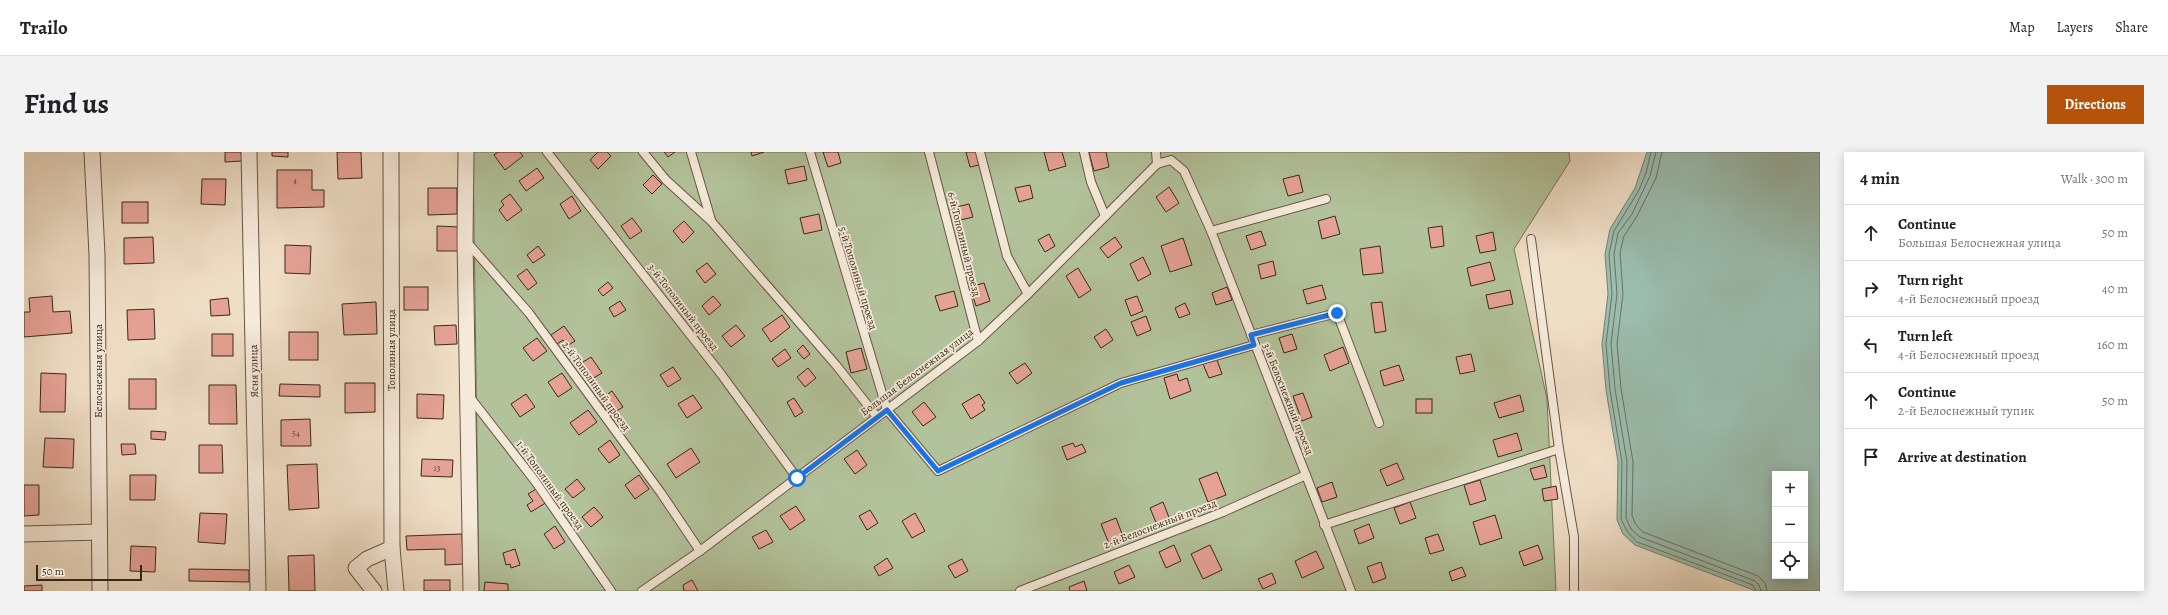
<!DOCTYPE html>
<html lang="en">
<head>
<meta charset="utf-8">
<style>
	:root { --surface:#fff; --page:#f2f2f2; --text:#202124; --muted:#757577; --line:#e0e0e0; --accent:#b45309 }
	body { margin:0; font-family:Alegreya,serif; background:var(--page); color:var(--text) }
	.controls { position:absolute; right:12px; bottom:12px; display:grid; overflow:hidden; border-radius:0px; box-shadow:0 2px 10px #0003 }
	.controls button { width:36px; height:36px; display:grid; place-items:center; padding:0; border:0; border-bottom:1px solid var(--line); background:var(--surface); color:var(--text); font:20px sans-serif }
	.scale { position:absolute; left:12px; bottom:10px; width:106px; box-sizing:border-box; padding-left:4px; border:2px solid #3b2819; border-top:0; font-size:11px; line-height:14px; white-space:nowrap; color:#3b2819; -webkit-text-stroke:3px #f5eada; paint-order:stroke }
	.stop { position:absolute; width:12px; height:12px; margin:-9px; border:3px solid #1a73e8; border-radius:50%; background:#fff }
	.stop.end { background:#1a73e8; border-color:#fff; box-shadow:0 1px 4px #0008 }
	.list { margin:0; padding:0; list-style:none }
	h2 { display:flex; justify-content:space-between; align-items:center; height:52px; margin:0; padding:0 16px; font-size:17px }
	h2 small { font-size:13px; font-weight:400; color:var(--muted) }
	.list li { display:grid; grid-template-columns:26px 1fr auto; gap:12px; align-items:center; box-sizing:border-box; height:56px; padding:0 16px; border-top:1px solid var(--line) }
	.list b { display:block; font-size:15px; white-space:nowrap }
	.list p { margin:0; font-size:13px; white-space:nowrap; color:var(--muted) }
	.list em { font-size:13px; font-style:normal; color:var(--muted) }
	.icon { flex:none; width:22px; height:22px; fill:none; stroke:currentColor; stroke-width:2; stroke-linecap:round; stroke-linejoin:round }
	.map { position:relative; flex:none; width:1796px; height:439px; overflow:hidden; border-radius:0px }
	header { display:flex; align-items:center; gap:24px; box-sizing:border-box; height:56px; padding:0 20px; background:var(--surface); border-bottom:1px solid var(--line) }
	header strong { font-size:19px }
	nav { display:flex; gap:22px; margin-inline-start:auto; font-size:14px }
	.intro { display:flex; align-items:center; justify-content:space-between; box-sizing:border-box; height:96px; padding:0 24px }
	h1 { margin:0; font-size:28px }
	.button { padding:10px 18px; border-radius:0px; background:var(--accent); color:#fff; font-size:14px; font-weight:700 }
	main { display:flex; gap:24px; padding:0 24px }
	aside { flex:1; background:var(--surface); border-radius:0px; box-shadow:0 2px 10px #0003 }
	.map>svg:first-child { display:block }
	.green { fill:#b2c29a; stroke:#76755a }
	.water { fill:#9bbdaf; stroke:#758173; fill-rule:evenodd }
	.lines { fill:none; stroke-linecap:round; stroke-linejoin:round }
	.shore { stroke:#6b7264; stroke-width:1 }
	.building { fill:#e6a295; stroke:#3b2819 }
	.lane-casing { stroke:#685644; stroke-width:10 }
	.street-casing { stroke:#685644; stroke-width:17 }
	.lane { stroke:#f5eada; stroke-width:8 }
	.street { stroke:#f5eada; stroke-width:15 }
	.route { stroke:#1a73e8; stroke-width:5 }
	.labels { text-anchor:middle; dominant-baseline:central; stroke-width:3.5; stroke-linejoin:round; paint-order:stroke }
	.number-label { font-size:9px; fill:#664638 }
	.street-label { font-size:11px; fill:#3b2819; stroke:#f5eada }
</style>
</head>
<body>
<header>
<strong>Trailo</strong>
<nav><a>Map</a><a>Layers</a><a>Share</a></nav>
</header>
<div class="intro"><h1>Find us</h1><a class="button">Directions</a></div>
<main>
<div class="map">
<svg width="1796" height="439" viewBox="0 0 1796 439">
	<rect width="100%" height="100%" fill="#efdec6"/>
	<filter id="stains"><feTurbulence type="fractalNoise" baseFrequency=".005" numOctaves="4"/><feColorMatrix values="0 0 0 0 .2 0 0 0 0 .09 0 0 0 0 .02 0 0 0 .5 -.17"/></filter>
	<radialGradient id="worn" r=".72"><stop offset=".6" stop-color="#630" stop-opacity="0"/><stop offset="1" stop-color="#630" stop-opacity=".3"/></radialGradient>
	<path class="green" d="M449 0H1545L1546 9 1490 97 1523 247 1532 439H455Z"/>
	<path class="water" d="M1623 0H1796V439H1732L1611 393 1599 382 1593 368 1594 310 1582 238 1578 192 1584 142 1581 102 1586 77 1611 36ZM1751 322H1781V424H1751Z"/>
	<g class="lines">
		<g class="shore">
			<path d="M1627 0 1622 21 1615 38 1590 79 1585 102 1588 142 1582 192 1586 238 1598 310 1597 367 1603 379 1613 390 1729 433 1732 439"/>
			<path d="M1632 0 1626 24 1608 62 1594 81 1590 102 1593 142 1587 192 1591 237 1603 310 1602 366 1607 377 1616 385 1731 429 1735 433 1737 439"/>
			<path d="M1638 0 1632 26 1613 64 1600 84 1596 101 1599 142 1593 192 1597 236 1609 310 1608 364 1612 373 1619 380 1734 424 1741 431 1743 439"/>
		</g>
	</g>
	<g class="building">
		<path d="M201 0H217L218 9 201 10Z"/>
		<path d="M248 0H264V5L248 4Z"/>
		<path d="M313 0H337L338 26 314 27Z"/>
		<path d="M474 0H496L499 4 481 18 470 3Z"/>
		<path d="M574 0H583L587 4 574 17 566 8Z"/>
		<path d="M640 0H651L644 5Z"/>
		<path d="M727 0H740L728 4Z"/>
		<path d="M799 0H814L817 11 804 15Z"/>
		<path d="M942 0H952L955 13 946 15Z"/>
		<path d="M1020 0H1038L1042 14 1025 19Z"/>
		<path d="M1065 0H1082L1085 15 1070 19Z"/>
		<path d="M780 14 783 28 764 32 761 18Z"/>
		<path d="M513 16 520 26 502 39 495 29Z"/>
		<path d="M253 18H288V38H300V55L253 56Z"/>
		<path d="M629 23 638 32 628 42 619 33Z"/>
		<path d="M1275 23 1279 40 1264 44 1259 27Z"/>
		<path d="M178 27H202L201 53 177 52Z"/>
		<path d="M1006 33 1009 46 995 50 991 36Z"/>
		<path d="M1145 35 1155 51 1142 60 1132 45Z"/>
		<path d="M404 36H433V62L404 63Z"/>
		<path d="M486 42 498 58 483 69 475 58 480 53 477 49Z"/>
		<path d="M548 44 557 59 545 67 536 52Z"/>
		<rect x="98" y="50" width="26" height="21"/>
		<path d="M945 52 949 65 932 69 928 56Z"/>
		<path d="M795 62 798 78 780 82 776 66Z"/>
		<path d="M1311 64 1316 82 1298 87 1294 69Z"/>
		<path d="M608 66 618 79 606 87 597 74Z"/>
		<path d="M660 69 670 80 659 91 649 79Z"/>
		<path d="M413 74 436 75 435 99H413Z"/>
		<path d="M1418 74 1420 94 1407 96 1404 76Z"/>
		<path d="M1237 79 1242 93 1227 98 1222 84Z"/>
		<path d="M1469 80 1472 98 1456 101 1452 84Z"/>
		<path d="M1025 82 1031 94 1021 100 1014 88Z"/>
		<path d="M129 85 130 111 100 112V86Z"/>
		<path d="M1091 85 1098 95 1084 106 1076 96Z"/>
		<path d="M1159 86 1168 113 1146 120 1137 94Z"/>
		<path d="M261 93 287 94 286 122 261 121Z"/>
		<path d="M514 94 521 103 509 111 503 103Z"/>
		<path d="M1356 94 1359 121 1339 123 1336 97Z"/>
		<path d="M1119 105 1127 122 1114 129 1106 112Z"/>
		<path d="M1249 109 1252 123 1237 127 1234 113Z"/>
		<path d="M1466 110 1471 128 1447 134 1443 116Z"/>
		<path d="M683 111 692 122 681 131 672 119Z"/>
		<path d="M1054 116 1067 138 1055 146 1042 124Z"/>
		<path d="M503 117 513 131 504 138 493 124Z"/>
		<path d="M584 130 589 136 579 144 574 138Z"/>
		<path d="M960 131 966 149 952 154 946 135Z"/>
		<path d="M1298 133 1302 147 1283 152 1279 138Z"/>
		<rect x="380" y="135" width="24" height="23"/>
		<path d="M1203 135 1208 148 1192 153 1188 141Z"/>
		<path d="M1486 138 1489 152 1465 157 1462 143Z"/>
		<path d="M930 139 934 154 916 159 911 144Z"/>
		<path d="M28 144 29 160 46 159 48 181 0 185V160H6L5 146Z"/>
		<path d="M689 144 697 153 685 163 678 154Z"/>
		<path d="M1113 144 1119 159 1107 164 1101 148Z"/>
		<path d="M204 146 206 163 187 164 186 148Z"/>
		<path d="M596 149 602 158 590 165 585 156Z"/>
		<path d="M352 150 353 182 320 183 318 152Z"/>
		<path d="M1358 150 1362 179 1351 181 1347 151Z"/>
		<path d="M1161 151 1166 162 1155 166 1151 156Z"/>
		<path d="M130 157 131 187 104 188 103 158Z"/>
		<path d="M758 163 766 175 747 190 738 177Z"/>
		<path d="M1122 164 1127 178 1113 184 1107 170Z"/>
		<path d="M432 173 433 192 411 193 410 174Z"/>
		<path d="M712 173 721 184 707 195 698 184Z"/>
		<path d="M540 174 551 189 543 194 539 188 533 192 527 183Z"/>
		<path d="M1082 177 1089 188 1077 196 1070 185Z"/>
		<rect x="265" y="180" width="29" height="28"/>
		<rect x="188" y="182" width="21" height="22"/>
		<path d="M1268 182 1273 197 1260 201 1255 186Z"/>
		<path d="M513 186 523 199 509 209 499 196Z"/>
		<path d="M779 193 786 202 780 207 773 199Z"/>
		<path d="M1319 195 1325 211 1306 219 1300 203Z"/>
		<path d="M837 196 843 217 827 221 822 200Z"/>
		<path d="M761 197 767 206 754 215 748 207Z"/>
		<path d="M1447 202 1451 219 1436 222 1432 205Z"/>
		<path d="M567 205 578 221 566 228 556 212Z"/>
		<path d="M1193 208 1198 222 1185 226 1179 212Z"/>
		<path d="M1001 211 1008 221 993 232 985 221Z"/>
		<path d="M1375 213 1380 228 1360 234 1356 219Z"/>
		<path d="M649 215 657 227 644 235 636 223Z"/>
		<path d="M784 216 792 226 781 235 773 225Z"/>
		<path d="M17 221 42 222 41 260H16Z"/>
		<path d="M538 221 548 236 534 245 524 230Z"/>
		<path d="M1153 222 1155 229 1163 226 1167 239 1146 247 1140 226Z"/>
		<rect x="105" y="227" width="27" height="30"/>
		<path d="M321 231H351V260L321 261Z"/>
		<path d="M256 232 296 233V245L255 244Z"/>
		<path d="M185 233H212L213 272H185Z"/>
		<path d="M588 239 599 255 586 263 576 248Z"/>
		<path d="M1279 241 1288 265 1278 269 1269 244Z"/>
		<path d="M393 242 420 243 419 267 393 266Z"/>
		<path d="M502 242 511 255 496 265 487 252Z"/>
		<path d="M955 242 961 251 958 253 961 258 947 267 938 252Z"/>
		<path d="M669 243 678 256 663 266 654 252Z"/>
		<path d="M1496 243 1500 259 1475 266 1470 251Z"/>
		<path d="M770 246 779 260 771 265 763 250Z"/>
		<rect x="1392" y="247" width="16" height="14"/>
		<path d="M900 250 912 265 899 274 888 260Z"/>
		<path d="M564 258 573 270 555 283 546 271Z"/>
		<path d="M286 267 287 294H257V268Z"/>
		<path d="M127 279 142 280 141 288 127 287Z"/>
		<path d="M1493 281 1498 298 1474 305 1469 288Z"/>
		<path d="M21 286 50 287 49 316 19 315Z"/>
		<path d="M586 288 596 303 585 311 574 297Z"/>
		<path d="M1049 291 1051 295 1058 292 1062 300 1043 308 1038 295Z"/>
		<path d="M97 292H111L112 302 98 303Z"/>
		<path d="M175 293H198L199 321H175Z"/>
		<path d="M667 296 676 310 652 326 643 312Z"/>
		<path d="M833 298 843 313 831 322 820 307Z"/>
		<path d="M398 307 429 308 428 325 397 324Z"/>
		<path d="M1373 311 1380 327 1363 334 1356 318Z"/>
		<path d="M293 312 295 356 265 358 263 313Z"/>
		<path d="M1520 313 1523 325 1510 328 1506 317Z"/>
		<path d="M1193 320 1202 343 1184 350 1175 327Z"/>
		<path d="M106 323H132L131 348H106Z"/>
		<path d="M615 323 625 337 611 347 601 333Z"/>
		<path d="M553 327 561 337 549 346 541 337Z"/>
		<path d="M1456 328 1462 348 1446 353 1440 333Z"/>
		<path d="M1308 330 1313 345 1298 350 1293 336Z"/>
		<path d="M0 333H15V363L0 364Z"/>
		<path d="M1532 334 1534 347 1520 349 1518 337Z"/>
		<path d="M514 336 523 350 507 360 503 353 509 349 504 342Z"/>
		<path d="M1139 350 1146 368 1133 373 1126 356Z"/>
		<path d="M1386 350 1392 366 1376 372 1370 356Z"/>
		<path d="M772 354 781 368 766 378 756 364Z"/>
		<path d="M570 355 579 365 567 375 558 365Z"/>
		<path d="M846 358 854 371 843 378 835 364Z"/>
		<path d="M176 361 203 362 201 392 174 390Z"/>
		<path d="M891 361 901 379 888 386 878 369Z"/>
		<path d="M1471 363 1478 386 1456 393 1449 370Z"/>
		<path d="M1092 366 1100 387 1086 394 1077 372Z"/>
		<path d="M1345 372 1350 386 1335 392 1330 378Z"/>
		<path d="M531 374 541 390 530 397 520 382Z"/>
		<path d="M742 378 749 390 735 397 728 385Z"/>
		<path d="M438 382 439 412 421 413V397L383 398 382 384Z"/>
		<path d="M1414 382 1420 398 1406 402 1401 386Z"/>
		<path d="M1150 393 1157 409 1142 416 1135 400Z"/>
		<path d="M1186 393 1198 418 1179 427 1167 402Z"/>
		<path d="M1514 393 1519 407 1500 414 1495 400Z"/>
		<path d="M107 394 132 395 131 420 106 419Z"/>
		<path d="M491 397 496 413 487 416 486 412 482 413 479 401Z"/>
		<path d="M1292 399 1300 416 1278 426 1271 409Z"/>
		<path d="M290 403 291 439H265L264 404Z"/>
		<path d="M863 406 869 416 855 424 850 415Z"/>
		<path d="M938 407 944 419 931 426 924 414Z"/>
		<path d="M1357 410 1362 426 1349 431 1343 415Z"/>
		<path d="M1105 413 1111 425 1095 432 1090 420Z"/>
		<path d="M1438 415 1442 424 1428 429 1425 420Z"/>
		<path d="M165 417 225 418V430L165 429Z"/>
		<path d="M1248 421 1252 431 1239 437 1234 427Z"/>
		<rect x="400" y="428" width="26" height="11"/>
		<path d="M668 428 674 439H660L659 433Z"/>
		<path d="M1060 429 1063 439H1046L1045 435Z"/>
		<path d="M461 430 484 432V439H460Z"/>
		<path d="M18 433V439H0V434Z"/>
	</g>
	<g class="lines">
		<g class="lane-casing">
			<g id="lane">
				<path d="M523 0 697 222 773 326"/>
				<path d="M619 0 642 28 687 69 812 213 853 265"/>
				<path d="M667 0 687 68"/>
				<path d="M786 0 863 258 914 319 1097 231 1230 193"/>
				<path d="M905 0 954 189"/>
				<path d="M956 0 983 104 1004 142"/>
				<path d="M1060 0 1067 30 1081 64"/>
				<path d="M1132 0 1133 12"/>
				<path d="M1187 79 1302 47"/>
				<path d="M1507 87 1535 297 1550 385V439"/>
				<path d="M442 89 505 161 637 341 676 399"/>
				<path d="M1227 183 1313 161 1355 271"/>
				<path d="M445 244 511 329 587 439"/>
				<path d="M1300 373 1535 297"/>
				<path d="M618 439 676 399 954 189 1004 142 1133 12 1147 8 1160 19 1187 79 1327 439"/>
				<path d="M996 439 1199 360 1282 323"/>
			</g>
		</g>
		<g class="street-casing">
			<g id="street">
				<path d="M68 0 73 103 76 439"/>
				<path d="M225 0 234 439"/>
				<path d="M367 0 368 396 372 439"/>
				<path d="M442 0 441 88 447 439"/>
				<path d="M0 382 75 380"/>
				<path d="M350 439 332 416 343 407 368 396"/>
			</g>
		</g>
		<use href="#lane" class="lane"/>
		<use href="#street" class="street"/>
	</g>
	<g class="lines">
		<path class="route" d="M773 326 863 258 914 319 1097 231 1230 193 1227 183 1313 161"/>
	</g>
	<g class="labels">
		<g class="number-label">
			<text x="271" y="28">4</text>
			<text x="272" y="281">54</text>
			<text x="413" y="316">13</text>
		</g>
		<g class="street-label">
			<text transform="translate(940 92) rotate(76)">6-й Тополиный проезд</text>
			<text transform="translate(834 126) rotate(73)">5-й Тополиный проезд</text>
			<text transform="translate(659 155) rotate(52)">3-й Тополиный проезд</text>
			<text transform="translate(367 198) rotate(-90)">Тополиная улица</text>
			<text transform="translate(74 219) rotate(-90)">Белоснежная улица</text>
			<text transform="translate(230 219) rotate(-91)">Ясня улица</text>
			<text transform="translate(893 220) rotate(-37)">Большая Белоснежная улица</text>
			<text transform="translate(572 234) rotate(54)">2-й Тополиный проезд</text>
			<text transform="translate(1264 247) rotate(68)">3-й Белоснежный проезд</text>
			<text transform="translate(526 333) rotate(54)">1-й Тополиный проезд</text>
			<text transform="translate(1136 372) rotate(-21)">2-й Белоснежный проезд</text>
		</g>
	</g>
	<rect width="100%" height="100%" filter="url(#stains)"/>
	<rect width="100%" height="100%" fill="url(#worn)"/>
</svg>
<div class="controls">
<button>+</button>
<button>−</button>
<button><svg class="icon" aria-label="locate" viewBox="0 0 24 24"><circle cx="12" cy="12" r="6"/><path d="M12 2v4M12 18v4M2 12h4M18 12h4"/></svg></button>
</div>
<div class="scale">50 m</div>
<div class="stop" style="left:773px;top:326px"></div>
<div class="stop end" style="left:1313px;top:161px"></div>
</div>
<aside>
<h2>4 min<small>Walk · 300 m</small></h2>
<ul class="list">
<li><svg class="icon" aria-label="ahead" viewBox="0 0 24 24"><path d="M12 20V5M6 11l6-6 6 6"/></svg><div><b>Continue</b><p>Большая Белоснежная улица</p></div><em>50 m</em></li>
<li><svg class="icon" aria-label="right" viewBox="0 0 24 24"><path d="M7 20v-9h11M14 6l5 5-5 5"/></svg><div><b>Turn right</b><p>4-й Белоснежный проезд</p></div><em>40 m</em></li>
<li><svg class="icon" aria-label="left" viewBox="0 0 24 24"><path d="M17 20v-9H6M10 6l-5 5 5 5"/></svg><div><b>Turn left</b><p>4-й Белоснежный проезд</p></div><em>160 m</em></li>
<li><svg class="icon" aria-label="ahead" viewBox="0 0 24 24"><path d="M12 20V5M6 11l6-6 6 6"/></svg><div><b>Continue</b><p>2-й Белоснежный тупик</p></div><em>50 m</em></li>
<li><svg class="icon" aria-label="arrive" viewBox="0 0 24 24"><path d="M6 21V4h12l-3 4 3 4H6"/></svg><div><b>Arrive at destination</b></div></li>
</ul>
</aside>
</main>
</body>
</html>
